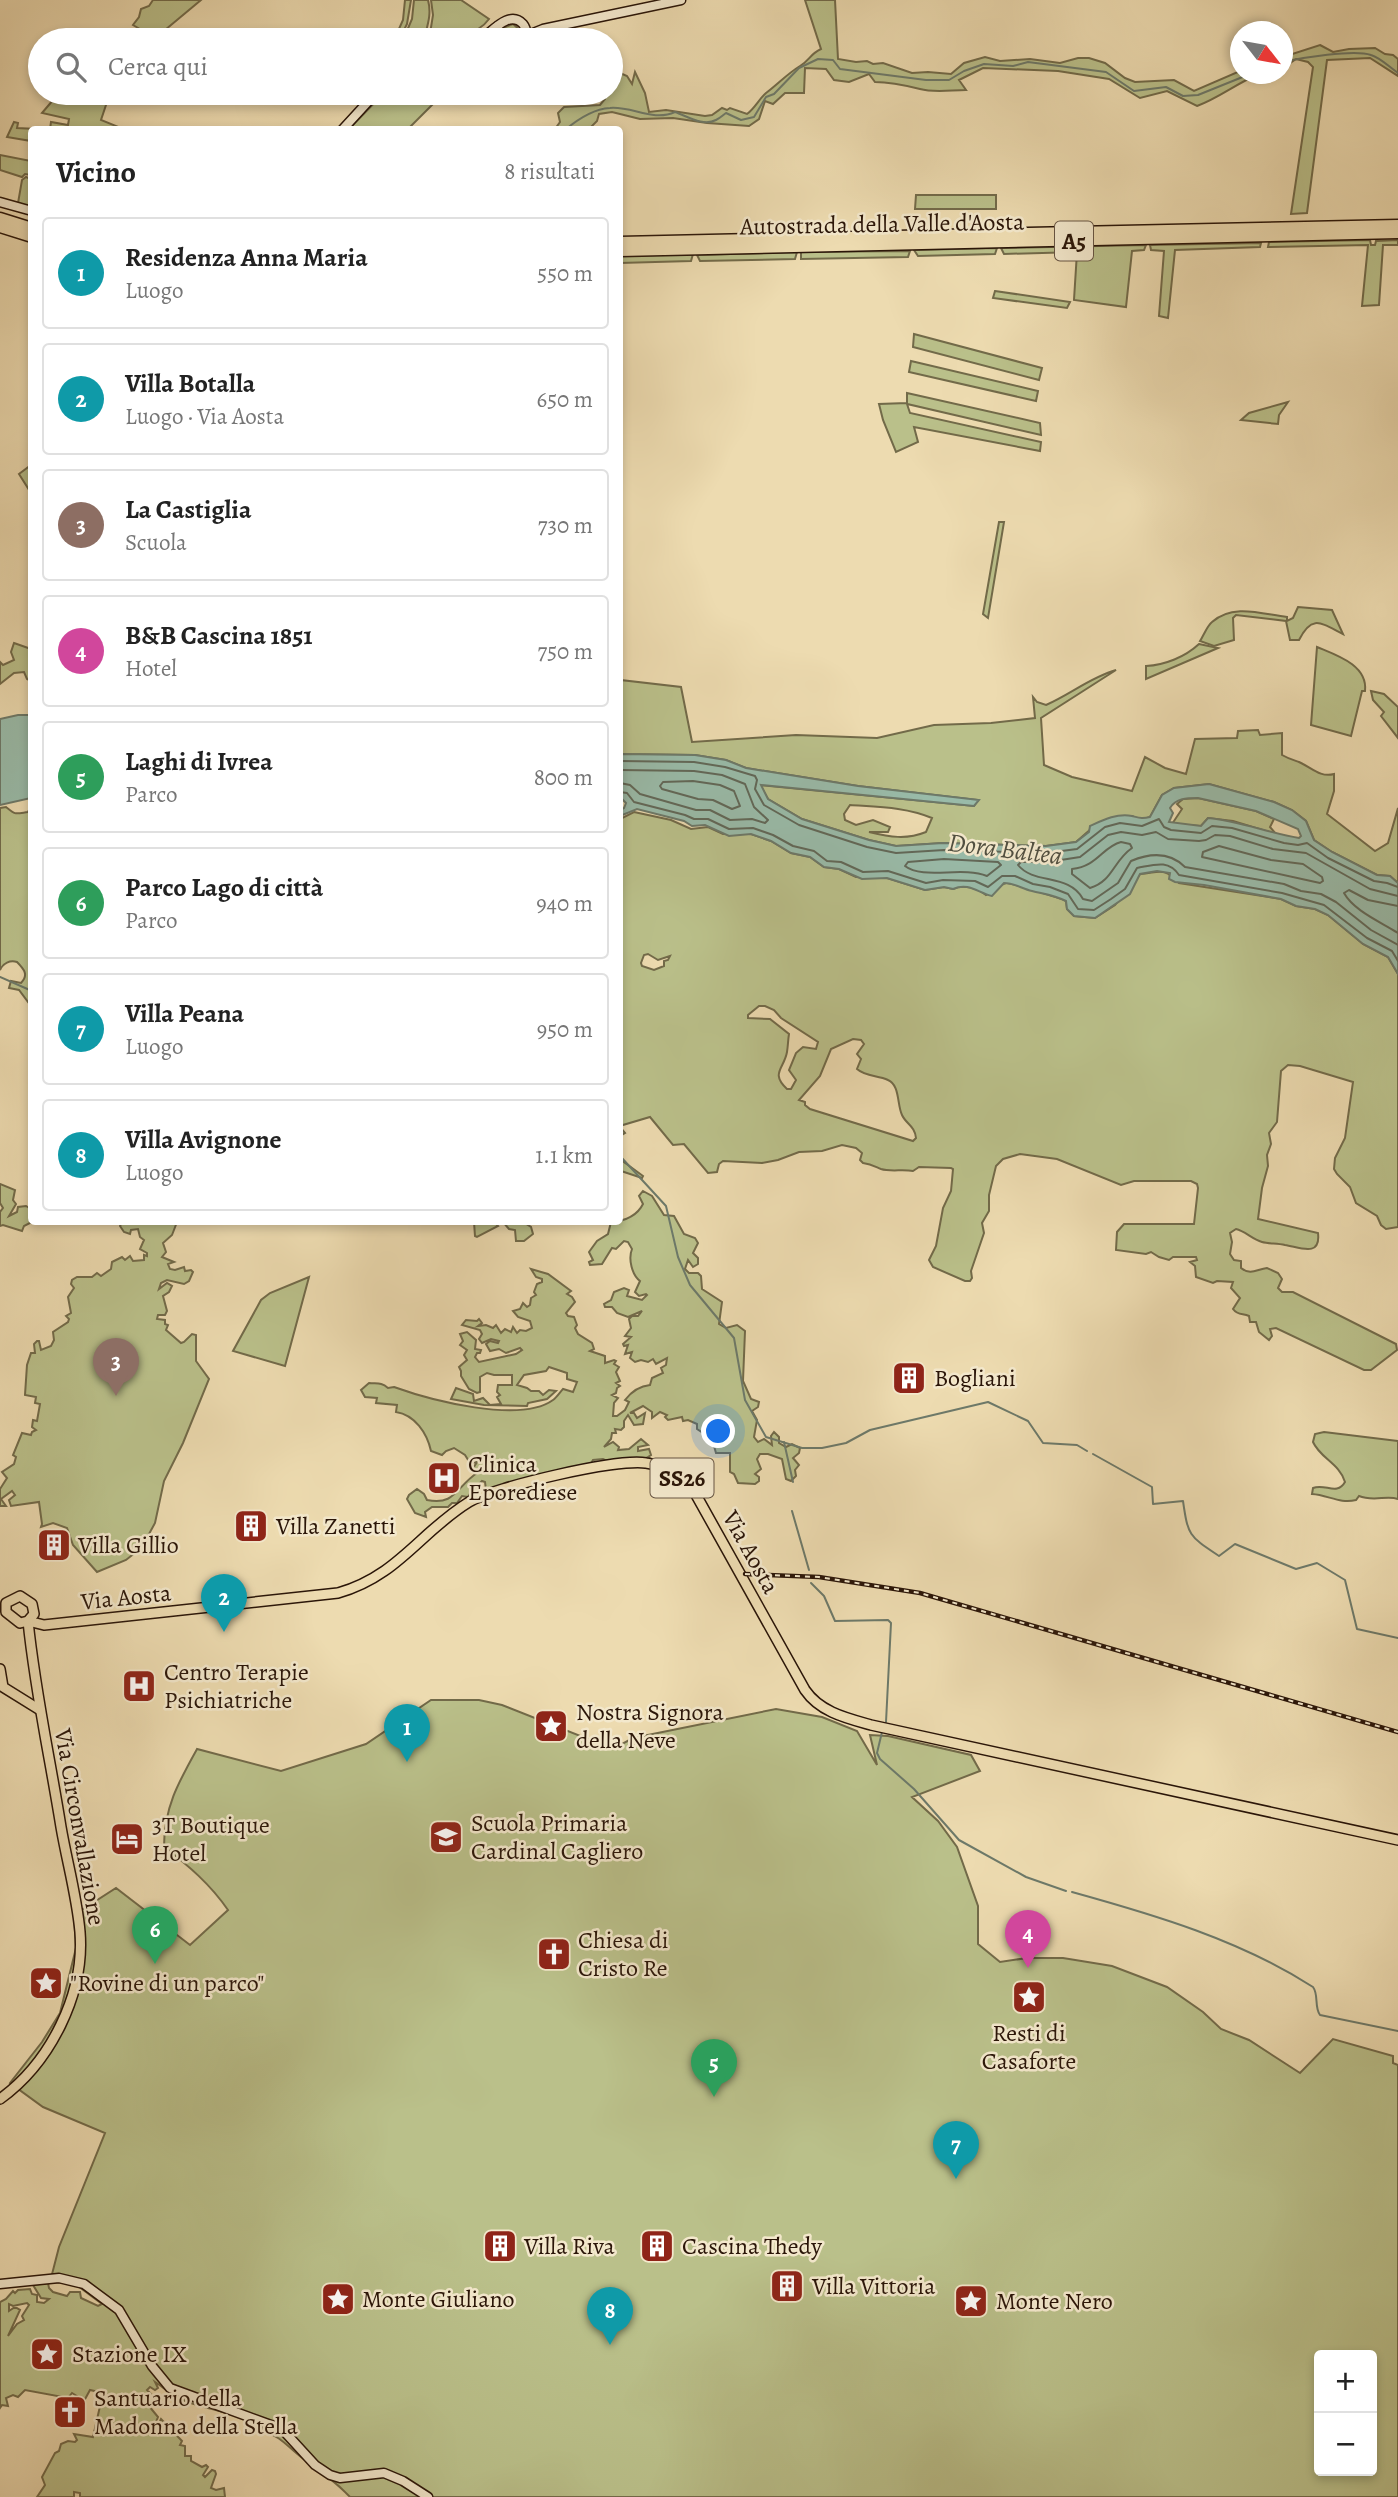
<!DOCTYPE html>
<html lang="it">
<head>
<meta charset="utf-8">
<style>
	:root { --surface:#fff; --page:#f6f6f6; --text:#222; --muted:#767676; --line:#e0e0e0; --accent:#0f766e }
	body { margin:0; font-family:Alegreya,serif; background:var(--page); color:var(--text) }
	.controls { position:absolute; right:21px; bottom:21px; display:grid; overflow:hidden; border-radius:7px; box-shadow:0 4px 10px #0003 }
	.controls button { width:63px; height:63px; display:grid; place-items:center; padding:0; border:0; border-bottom:2px solid var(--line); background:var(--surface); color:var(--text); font:35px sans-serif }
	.compass { position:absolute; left:1230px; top:21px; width:63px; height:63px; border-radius:50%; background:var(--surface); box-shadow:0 4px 10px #0003; rotate:121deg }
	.you { position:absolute; left:719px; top:1432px; width:24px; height:24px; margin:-18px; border:5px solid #fff; border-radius:50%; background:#1a73e8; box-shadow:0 0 0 10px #1a73e833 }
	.badge { display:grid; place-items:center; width:46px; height:46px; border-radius:50%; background:var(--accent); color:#fff; font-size:23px; font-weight:700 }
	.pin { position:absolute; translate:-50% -58px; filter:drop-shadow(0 2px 4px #0008) }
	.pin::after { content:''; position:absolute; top:37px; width:24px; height:21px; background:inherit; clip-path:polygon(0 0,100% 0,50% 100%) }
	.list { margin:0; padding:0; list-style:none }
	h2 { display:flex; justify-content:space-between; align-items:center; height:91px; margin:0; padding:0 28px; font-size:30px }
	h2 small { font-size:23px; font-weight:400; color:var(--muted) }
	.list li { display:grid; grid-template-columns:46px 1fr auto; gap:21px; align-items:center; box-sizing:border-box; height:112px; margin:0 14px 14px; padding:0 14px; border:2px solid var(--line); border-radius:7px }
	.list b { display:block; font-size:26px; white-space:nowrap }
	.list p { margin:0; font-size:23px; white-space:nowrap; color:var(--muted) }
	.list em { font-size:23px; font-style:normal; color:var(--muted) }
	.icon { flex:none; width:38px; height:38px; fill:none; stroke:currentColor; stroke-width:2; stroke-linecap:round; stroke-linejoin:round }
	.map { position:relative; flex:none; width:1398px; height:2497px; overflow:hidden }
	.search { position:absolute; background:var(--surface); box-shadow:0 4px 10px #0003; left:28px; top:28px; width:595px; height:77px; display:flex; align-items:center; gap:18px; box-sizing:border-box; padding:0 24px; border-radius:38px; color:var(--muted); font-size:26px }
	.panel { position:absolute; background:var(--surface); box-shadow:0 4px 10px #0003; left:28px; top:126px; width:595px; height:1099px; border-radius:7px }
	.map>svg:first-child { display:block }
	.green { fill:#bac08a; stroke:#726a49; stroke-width:2; fill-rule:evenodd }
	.water { fill:#99bba9; stroke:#6d7969; stroke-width:2; fill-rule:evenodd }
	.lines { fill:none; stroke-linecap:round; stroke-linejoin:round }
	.shore { stroke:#626858; stroke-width:2 }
	.stream { stroke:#6d7969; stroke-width:2 }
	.secondary-casing { stroke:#2a1508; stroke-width:11 }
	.primary-casing { stroke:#2a1508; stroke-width:12 }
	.motorway-casing { stroke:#2a1508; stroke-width:13 }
	.secondary { stroke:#f3e8cc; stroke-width:8 }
	.primary { stroke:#eddbb0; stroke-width:9 }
	.motorway { stroke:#eddbb0; stroke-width:10 }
	.rail-casing { stroke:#2a1508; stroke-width:4.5 }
	.rail { stroke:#f3e8cc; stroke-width:2; stroke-dasharray:5; stroke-linecap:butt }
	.labels { text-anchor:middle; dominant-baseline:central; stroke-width:5; stroke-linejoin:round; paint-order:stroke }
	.shield { fill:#f3e8cc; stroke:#665443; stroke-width:2 }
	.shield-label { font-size:23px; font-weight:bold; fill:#2a1508 }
	.street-label { font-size:24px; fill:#2a1508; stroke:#f3e8cc }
	.poi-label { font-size:24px; fill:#2a1508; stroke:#f3e8cc; text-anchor:start }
	.water-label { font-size:26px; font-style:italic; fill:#514f40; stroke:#f3e8cc }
</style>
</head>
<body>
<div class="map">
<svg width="1398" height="2497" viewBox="0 0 1398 2497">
	<rect width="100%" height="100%" fill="#eddbb0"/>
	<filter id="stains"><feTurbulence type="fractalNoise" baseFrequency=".00286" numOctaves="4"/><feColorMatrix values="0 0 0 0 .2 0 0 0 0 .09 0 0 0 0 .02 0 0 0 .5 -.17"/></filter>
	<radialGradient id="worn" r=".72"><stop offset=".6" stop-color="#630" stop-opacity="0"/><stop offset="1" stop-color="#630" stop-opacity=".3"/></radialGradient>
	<g class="green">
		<path d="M153 0H201L153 40H140L145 32 133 25 139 17 141 9 149 6Z"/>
		<path d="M405 0H411L407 24 399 40H394L403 20Z"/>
		<path d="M414 0H428C432 15 427 26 424 40H403L412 19Z"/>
		<path d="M431 0H461L489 19C477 36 449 40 429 40L433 15Z"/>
		<path d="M805 0H835L838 59 856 62 867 61 873 64 883 63 912 73 928 72 951 74 964 63 985 57 1000 61 1030 59 1060 63 1078 58H1089L1105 63 1125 78 1135 82 1174 80 1194 91 1240 71V74H1259C1237 83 1219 98 1197 106L1167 91 1140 98 1109 79 1058 71 983 68 959 80 966 90C951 90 934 93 920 89 904 85 891 82 875 82L869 74 849 82 834 80 826 69 805 68 804 93H785L773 104 765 101 759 119 749 126 707 123 673 118 640 119 612 112 599 114 597 121 589 129H555L560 122 558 113 564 107 600 105 605 99 604 93H611V81L620 73 627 76 632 84 635 72 645 93 649 112 666 110 705 116 712 115 722 108 727 110 730 108 747 114C755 108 759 99 766 93 778 84 787 74 800 66 809 61 810 54 821 49Z"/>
		<path d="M513 24 521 31 520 40H502L503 28Z"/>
		<path d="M1320 45 1333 52 1349 49 1375 48 1385 54 1393 55 1398 59V76L1370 58 1327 60 1307 213 1291 214 1313 67 1308 62 1296 59 1283 68V57Z"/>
		<path d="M59 93H110L101 120 121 128 120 129H50L51 122 68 125 69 119 42 113Z"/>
		<path d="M384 93H444L408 129 348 130Z"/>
		<path d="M14 122 18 123 17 128 37 129 32 130 31 141 7 137Z"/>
		<path d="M0 155 31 161V175L25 174 22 177 0 170Z"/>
		<path d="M26 177 31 179V207L18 203 22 180Z"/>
		<path d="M916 195H996V209H915Z"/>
		<path d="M1370 240 1371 245H1375L1376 241 1398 240V245H1383L1379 305 1362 306 1368 245 1268 247 1269 242Z"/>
		<path d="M1261 243 1260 247 1175 250 1168 318 1159 316 1164 251 1151 250 1150 245Z"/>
		<path d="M1146 245 1144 250 1132 251 1126 307 1074 300 1077 252 1004 254 1001 248Z"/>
		<path d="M997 248 995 254 918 256 914 250Z"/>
		<path d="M910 251 908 257 801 259V252Z"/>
		<path d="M797 252 795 259 700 261 697 255Z"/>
		<path d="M693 254 691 261 620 263V256Z"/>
		<path d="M995 291 1070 302 1067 308 993 298Z"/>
		<path d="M914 334 1042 368 1039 380 913 347Z"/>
		<path d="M911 361 1038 391 1036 401 909 372Z"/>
		<path d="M907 393 1040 423 1041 435 907 404 910 413 1041 442 1040 451 914 427 918 442 896 452 883 420 879 404 907 403Z"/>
		<path d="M1288 402 1279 415 1278 424 1241 420 1249 413Z"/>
		<path d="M31 465V493L19 474Z"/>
		<path d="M999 522H1004L988 618 983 614Z"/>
		<path d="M1298 607 1332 610 1343 634C1321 623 1312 614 1299 640H1290L1286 621 1236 615 1233 618 1234 640 1214 646 1200 641C1204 635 1207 626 1212 622 1233 603 1262 614 1287 617V621L1293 618Z"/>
		<path d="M14 643 31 649V681L27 679 24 672 14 673 0 684V662L3 665 14 660 11 652Z"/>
		<path d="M1199 644 1218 648 1146 679V666C1165 665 1185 657 1199 644Z"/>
		<path d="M1317 647C1336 655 1368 665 1365 691H1362L1351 736 1311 725Z"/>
		<path d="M1116 670 1041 718 1044 765 1072 777 1132 791 1145 757 1165 768 1186 774 1195 739 1237 738 1238 731 1258 730 1260 735 1282 733V755C1289 759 1293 760 1299 762 1311 767 1320 778 1334 774V791L1327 814 1375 851 1388 843 1398 808V883L1390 876 1377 875 1332 852 1314 840 1306 821 1292 810 1274 802 1209 784 1174 788 1162 795 1150 817 1141 820 1132 816 1091 829 1076 842 1046 846 943 843 896 846 869 840 802 819 768 799 760 785 974 806 978 800 858 786 746 768 726 760 695 755 620 754V675L621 680 681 687 692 742 796 735 877 738 934 725 991 723 1035 718 1033 697 1037 702 1046 705C1071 694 1091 677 1116 670ZM850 805C879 807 906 807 932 818L926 832C906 840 890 837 869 832H888L890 827 873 820 856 825 845 820 844 814Z"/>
		<path d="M1371 691 1384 694 1398 707V738L1381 716 1384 712 1373 700Z"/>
		<path d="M1198 798 1256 811 1274 819 1270 827 1276 834 1233 821 1208 818 1201 826 1172 824 1182 809 1177 804 1183 799Z"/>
		<path d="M31 806V1006L19 990 9 988 11 981 21 983C29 975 24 969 17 962 10 960 3 963 0 970V808L6 807C16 815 14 814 28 812Z"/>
		<path d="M634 812 671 820 691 829 708 827 723 834H751L771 841 791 853 810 857 824 867 839 869 856 877 887 878 925 890 944 887 953 889C963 884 978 888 986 895 993 892 999 885 1006 883 1009 882 1060 898 1066 901L1067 909 1074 916 1095 918 1115 905 1140 874C1159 873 1163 866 1179 883L1281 899 1296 906 1315 909 1328 915 1363 944 1388 957 1398 974V1227L1386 1229 1381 1225 1377 1216 1356 1203 1350 1187 1337 1174 1334 1169 1335 1158 1345 1138 1353 1082 1300 1066 1288 1065 1281 1071 1277 1122 1269 1133 1271 1144 1267 1155 1268 1166 1262 1188 1258 1219 1318 1233C1321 1258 1299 1247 1285 1245 1277 1243 1269 1244 1262 1242 1252 1239 1245 1231 1236 1229L1230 1233 1232 1242 1230 1254 1234 1260 1241 1261V1268C1251 1276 1257 1269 1267 1268L1278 1273 1282 1279 1278 1288 1282 1292H1293L1396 1344 1397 1350 1371 1370H1364L1276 1328 1270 1329 1272 1336 1269 1340 1259 1332 1256 1322H1250L1249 1316C1243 1313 1238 1316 1233 1309L1240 1298 1231 1288 1233 1282 1217 1281 1213 1283 1196 1277 1195 1266 1190 1262 1197 1260 1196 1257H1173L1169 1260 1159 1257 1151 1252 1146 1254 1116 1250 1117 1232 1124 1224H1194L1198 1188 1197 1184 1191 1181H1134L1121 1185 1057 1159 1020 1154 1003 1159 996 1166 989 1195V1211L982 1223 984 1233 971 1271 972 1278 970 1281H965L933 1267 929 1260 936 1246 943 1208 951 1191 953 1169 951 1168 919 1167 913 1171C903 1169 890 1172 881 1169 874 1166 871 1164 863 1163L860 1160 862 1153 856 1148 842 1145 822 1151 799 1152 778 1160 762 1163 723 1161 719 1164 717 1172 708 1173 684 1144 673 1145 650 1117 623 1125 620 1127 625 1133 620 1136V819ZM648 954 658 960 670 956 668 960 664 961V966L654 970 642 966 641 963 644 955ZM759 1006H765L774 1010 781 1018 818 1042 816 1049 803 1047 796 1053 789 1070 796 1080 791 1089H787C770 1073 784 1069 787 1052 788 1046 788 1040 789 1034L770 1019 748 1018V1015ZM853 1039 861 1040 864 1044 857 1054 861 1059 857 1069C866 1077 878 1075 888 1080 900 1085 897 1105 902 1115 906 1124 915 1126 916 1138L913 1141 810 1109 805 1105V1102L799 1100 820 1076 831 1049Z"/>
		<path d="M620 1155 624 1162 643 1176 642 1178 621 1171Z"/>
		<path d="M0 1184 15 1190 13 1200 16 1204 9 1216 17 1212 18 1207 26 1206 31 1209 32 1222 24 1226 22 1231 3 1225 0 1226V1212L3 1208 0 1203Z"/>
		<path d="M643 1191 652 1196 664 1215 674 1216 684 1234 695 1238 698 1243 693 1253 698 1258V1264L693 1267 688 1260 685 1269 689 1273H698L701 1276 702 1289 722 1302 719 1324 726 1328 737 1325 745 1331 743 1381 751 1399 759 1402 758 1407 752 1411 757 1420 754 1437 758 1442 764 1439 772 1445 771 1436 774 1432 779 1437V1443L786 1447 792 1444 800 1448 799 1453 793 1458 799 1465 795 1470 796 1476 791 1481 786 1479 782 1459 768 1454H760L757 1459 761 1469 755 1474 759 1477V1481L755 1484 738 1483 734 1474 730 1472V1453H716L712 1439 697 1429V1424L688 1420 683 1421 682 1417 668 1420 665 1417 667 1415 660 1412 652 1418V1412L643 1406 630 1413H634L637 1418 645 1413 643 1424 634 1425 628 1415 624 1421V1427L621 1430 615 1429 616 1433H612L611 1439 604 1447 613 1442 619 1447 618 1450 629 1449 641 1439 648 1445 638 1447V1451L649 1449 651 1455 648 1457 653 1460 607 1461 603 1459 593 1460 589 1467 486 1490 485 1482 482 1481 471 1492 468 1497 462 1496 457 1503H452L448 1507H432L425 1512 426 1517 415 1513 407 1499 409 1495 417 1489 424 1494 427 1500C455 1506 456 1487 477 1473V1470H472L477 1462 470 1463 465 1455 454 1448 446 1451 442 1455 431 1451C427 1433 415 1415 396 1412L397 1405 376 1403 377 1398 365 1397 361 1390 369 1383C377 1384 381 1382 388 1388L394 1387C430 1400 520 1424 553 1400 557 1397 560 1392 563 1389L573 1392 577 1382 567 1379V1373L549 1367 546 1371 524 1375 517 1385 527 1388 531 1391H539L543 1395 549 1390 556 1391 547 1399 528 1403 527 1406 484 1405 451 1399 456 1388 473 1394 474 1401 483 1398 490 1405 501 1404 497 1397 500 1395 497 1392 498 1385H512V1375H494L487 1373 480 1377V1392L477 1393 469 1389 461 1376V1371L459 1367 467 1360 464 1355 467 1350 460 1345 463 1341 460 1334 467 1332 476 1340 475 1349 481 1350 480 1353H477L475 1357 479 1362 516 1354 522 1350 520 1348 506 1353 499 1349 490 1351 486 1344 490 1341 498 1343 499 1341 491 1339 482 1343 479 1339 482 1334 480 1330 462 1325 466 1320 477 1321 479 1319 482 1323 478 1326 486 1325 493 1328 496 1325 501 1333 505 1329 511 1332 513 1327 517 1333 520 1330 526 1331 532 1328 530 1321 518 1317 513 1311 520 1309 523 1303 527 1307 530 1305 531 1298 536 1295 534 1292 537 1284 542 1282V1279L536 1277 531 1269 548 1274 571 1291 567 1294 572 1297 575 1302 566 1313 568 1316 574 1317 577 1325 575 1328 578 1334 592 1343 594 1349 590 1351 605 1356V1363L614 1360 616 1361 614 1364 619 1367 616 1372 620 1381 616 1383 620 1386 617 1388 616 1393 612 1395 618 1398 614 1403 613 1416H617L625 1410 629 1402 625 1400C632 1391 639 1386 650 1385L652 1378 663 1373 661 1368 666 1365 667 1358 656 1364 653 1359 648 1362 641 1360 635 1362 630 1358 632 1352 625 1354 628 1345 624 1346 623 1344 631 1337 625 1336 631 1328 629 1319 632 1316H638L642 1311 628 1317 617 1313 612 1307H605L604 1304 611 1300 614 1292 624 1288 629 1290 627 1296 642 1300 647 1295 646 1294 639 1296 635 1292 640 1281C632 1275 628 1259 632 1249L628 1242 624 1241 616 1249 612 1248 602 1264 590 1265 589 1262 593 1260 589 1252 597 1241 608 1234 611 1222C624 1221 637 1216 643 1204L639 1196Z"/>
		<path d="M122 1222H177L172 1235 163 1243 166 1252 162 1257 174 1262 168 1264 170 1269 175 1270 184 1267 185 1271 191 1270 193 1272 189 1281 184 1284 167 1280 161 1283 159 1289 167 1283 172 1286 169 1292 163 1296 167 1311 165 1315H158L157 1319 165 1320V1324L168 1325 166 1330 181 1343 184 1342 192 1334 196 1335V1361L209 1379 183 1443 164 1481 155 1523 149 1534 136 1552 126 1560 97 1572 73 1545 67 1528 53 1523 41 1527 42 1524 39 1502 11 1506 9 1500 15 1495 12 1491 1 1499 6 1506H0V1489L7 1478 2 1472 14 1464 16 1457 13 1455 22 1433 31 1435 32 1432 36 1430 32 1427 33 1420 37 1421 40 1404 35 1403 36 1397 25 1395 27 1365 31 1353H35L34 1344 37 1341H39L41 1350 51 1346 54 1340 53 1332 68 1322 69 1319 66 1316 71 1313 68 1297 74 1288 71 1284 72 1280 77 1277H92L97 1273 101 1276 111 1269 112 1262 122 1257 125 1260 130 1256 133 1261 144 1260V1255L147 1256V1253L140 1249 144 1240 140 1237 138 1229 131 1230 130 1234 124 1232 120 1226Z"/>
		<path d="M474 1222H494L498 1226 477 1237 475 1236Z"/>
		<path d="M503 1222H523L531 1227 533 1234 524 1241H516L515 1230 509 1229Z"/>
		<path d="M309 1277 285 1366 233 1351 261 1300 270 1293Z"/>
		<path d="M1324 1432 1398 1441V1499C1387 1495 1373 1502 1359 1496L1356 1500C1340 1504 1328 1495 1312 1494L1313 1488C1325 1483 1337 1496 1345 1482 1340 1464 1320 1458 1313 1442L1315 1434Z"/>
		<path d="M431 1700H479L502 1705 613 1749 633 1738 776 1709 822 1717 857 1731 877 1765 870 1735 888 1736 971 1755 980 1771 912 1797 938 1821 957 1847 978 1906V1944L1000 1962 1027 1958H1063L1112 1966 1167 1987 1203 2012 1221 2029 1249 2040 1300 2073 1333 2039 1393 2056V2063L1398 2065V2497H350C335 2481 319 2470 301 2457 287 2446 281 2437 264 2431 256 2417 200 2408 183 2400 173 2396 164 2388 155 2382L158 2388 155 2390 150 2387 147 2390 151 2394 144 2400 158 2417 156 2422 159 2423 161 2419 182 2441 180 2445 185 2446V2456H191V2461L202 2467 206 2465 208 2467 203 2475 205 2477 212 2470 215 2471 216 2474 211 2488 216 2490 224 2488 225 2497H80V2493L74 2492V2497H37L45 2485 42 2477 55 2453 59 2451 61 2444 68 2441 75 2442 77 2440 74 2434 93 2437 103 2393 90 2390 78 2412 73 2409 80 2398 72 2393 68 2398 25 2390 18 2397 13 2395 6 2398 8 2406 2 2405 0 2408V2302L6 2299 13 2291 15 2293 18 2290 30 2289 32 2294 37 2295V2302L44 2303 49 2299 41 2298 33 2285 48 2283 49 2288 53 2292 67 2296 70 2292H80L81 2298 98 2306 102 2304 74 2283 50 2282 59 2247 105 2133 43 2107 10 2083 42 2042 60 2013 76 1948 74 1915 116 1888 190 1945 228 1910C210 1884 189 1866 164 1847 164 1808 178 1783 197 1749L281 1771 366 1744ZM27 2303 29 2305 22 2316 24 2320 17 2324 8 2336 20 2310 15 2307 9 2311V2304L13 2306ZM1319 2355H1372V2471H1319Z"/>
	</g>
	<g class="water">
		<path d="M18 715H31V798L0 805V719Z"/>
		<path d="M620 754 695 755 726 760 746 768 858 786 979 800 974 806 761 785 768 799 802 819 869 840 896 846 943 843 1046 846 1076 842 1089 832 1090 826C1103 820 1117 813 1132 816 1140 818 1142 819 1150 817L1162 795 1174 788 1209 784 1274 802 1292 810 1306 821 1314 840 1332 852 1377 875 1390 876 1398 883V974L1388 957 1363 944 1328 915 1315 909 1296 906 1281 899 1204 885 1175 882 1169 879 1170 873 1157 871 1140 874 1130 894 1095 918 1074 916 1067 909 1066 901C1054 895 1044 894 1032 891 1022 889 1015 883 1004 883L992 896C978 893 969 882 953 889L944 887 925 890 887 878 862 879 839 869 824 867 810 857 791 853 771 841 751 834 729 836 705 825 692 826 684 821 637 809 620 816V810L624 808 626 803 620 797ZM1198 798 1256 811 1298 829 1301 836 1299 838C1268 833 1240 821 1208 818L1201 826 1169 822 1173 813 1170 808C1176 798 1187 798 1198 798Z"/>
	</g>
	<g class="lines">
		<g class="shore">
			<path d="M620 761 694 762 725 767 755 776 757 780 755 789 764 805 799 825 867 847 896 853 944 850 1046 853 1077 849 1105 827 1120 823 1142 826 1159 819 1164 827 1171 830 1201 833 1212 826 1232 828 1284 843 1298 845 1307 843 1328 858 1374 881 1387 883 1398 887"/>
			<path d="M620 770 694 771 722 775 745 784 754 807 768 820 765 823 752 819 730 820 710 810H696L640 794 630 785 620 783"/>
			<path d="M693 781 720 785 734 791 740 806 732 809 713 800 698 799 662 789 660 786 663 782Z"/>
			<path d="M620 792 627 793 634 802 685 815 694 819H708L729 829 753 828 773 835 793 846 814 851 827 861 841 862 863 872 888 871 926 883 943 880 975 881 988 887 1002 876H1015L1033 884 1050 887 1068 894 1078 909 1094 910 1111 899 1125 889 1137 868C1154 865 1168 859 1179 875L1282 893 1324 905 1367 938 1392 951 1398 961"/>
			<path d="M1121 842 1130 844 1132 848C1113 861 1113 881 1090 888L1072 874V869C1098 866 1102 847 1121 842Z"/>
			<path d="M1219 846 1271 860 1303 864 1322 877 1323 881 1320 883 1202 857 1203 852Z"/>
			<path d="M944 859 998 862 1001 865 987 876C962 866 923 880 905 866L908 862Z"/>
			<path d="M1398 896 1370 889 1306 853 1273 849 1230 836 1215 835 1206 840 1199 841 1168 839 1156 832 1142 835 1121 832 1108 835 1080 857 1048 862H1021L1018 865C1034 885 1069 873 1083 899L1092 901 1118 883 1131 861C1150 853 1170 852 1185 867L1284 884 1301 891 1321 894 1336 902 1371 930 1398 945"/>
			<path d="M1398 906 1368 900 1349 890 1344 893C1354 911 1381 922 1398 933"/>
		</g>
		<g class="stream">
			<path d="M1282 62C1301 58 1354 49 1371 55 1381 58 1389 67 1398 73"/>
			<path d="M565 130C578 119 593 109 610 108 632 106 653 122 675 112 687 116 703 127 716 120 720 118 723 115 726 113L741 120 754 117 766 97 774 94 799 68 818 59 833 60 840 69 926 80H949L964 71 984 64 1013 66 1028 62 1106 72 1134 91 1166 87 1183 96 1198 95 1250 74"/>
			<path d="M0 977 32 991"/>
			<path d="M620 1156 666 1206 678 1257 690 1285 734 1338 745 1400 766 1437 802 1448H822L846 1443 870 1430 988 1402 1028 1421 1043 1443 1077 1445 1087 1451"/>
			<path d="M784 1442 793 1482"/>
			<path d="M1093 1454 1152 1487 1153 1504 1183 1501C1188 1536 1189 1536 1219 1556L1235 1544 1296 1569 1317 1563 1345 1580 1357 1629 1398 1638"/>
			<path d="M792 1511 809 1570"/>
			<path d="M811 1583 824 1596 835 1621 888 1620 891 1623 886 1722"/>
			<path d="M882 1732 877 1753 880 1759 914 1789 959 1840 1026 1877 1066 1891"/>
			<path d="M1072 1892C1155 1915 1240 1940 1313 1987 1319 1995 1314 2007 1320 2015L1398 2031"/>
		</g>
		<g class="secondary-casing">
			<g id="secondary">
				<path d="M480 40C491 33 509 9 523 24 527 29 527 34 525 40"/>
				<path d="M497 40 498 26"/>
				<path d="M525 40 533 33 543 29 681 0"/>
				<path d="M342 130 376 93"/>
				<path d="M0 202 32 211"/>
				<path d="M0 2284 59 2278 84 2284 119 2310 152 2366 170 2388 282 2429 315 2465 330 2475 340 2478 384 2473 403 2481 428 2497"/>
			</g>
		</g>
		<g class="primary-casing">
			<g id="primary">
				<path d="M28 1621 34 1614 32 1604 20 1596 6 1603V1612L20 1623 28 1621 44 1625 338 1593C398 1576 420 1532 469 1502 494 1487 618 1458 646 1463 667 1466 683 1477 695 1493L805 1690C820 1712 846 1718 871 1725L1398 1840"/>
				<path d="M0 1669 3 1687 40 1710"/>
				<path d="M0 2099C50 2063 85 1994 80 1932 77 1897 67 1862 61 1827 50 1758 35 1691 28 1621"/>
			</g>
		</g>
		<g class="motorway-casing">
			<g id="motorway">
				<path d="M0 218 32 228"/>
				<path d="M0 227 32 237"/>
				<path d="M620 242 1398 225"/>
				<path d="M620 251 1398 233"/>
			</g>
		</g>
		<use href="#secondary" class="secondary"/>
		<use href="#primary" class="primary"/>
		<use href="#motorway" class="motorway"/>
		<g class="rail-casing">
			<path id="rail" d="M745 1574 819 1577 920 1593 1398 1732"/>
		</g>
		<use href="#rail" class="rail"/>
	</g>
	<defs>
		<g id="building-square" transform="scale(1.75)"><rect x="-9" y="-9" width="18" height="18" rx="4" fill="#8f2418" stroke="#f3e8cc"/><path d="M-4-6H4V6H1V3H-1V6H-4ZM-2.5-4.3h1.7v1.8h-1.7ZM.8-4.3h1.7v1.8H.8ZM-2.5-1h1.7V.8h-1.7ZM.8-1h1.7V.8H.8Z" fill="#fff"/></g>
		<g id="hospital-square" transform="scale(1.75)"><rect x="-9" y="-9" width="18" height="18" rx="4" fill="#8f2418" stroke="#f3e8cc"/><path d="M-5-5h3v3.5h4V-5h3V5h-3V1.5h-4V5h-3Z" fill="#fff"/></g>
		<g id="sight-square" transform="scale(1.75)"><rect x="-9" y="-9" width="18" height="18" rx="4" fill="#8f2418" stroke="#f3e8cc"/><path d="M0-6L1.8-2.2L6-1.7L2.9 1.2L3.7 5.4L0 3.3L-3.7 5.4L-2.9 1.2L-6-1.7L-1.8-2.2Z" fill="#fff"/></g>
		<g id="school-square" transform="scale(1.75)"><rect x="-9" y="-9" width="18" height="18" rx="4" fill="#8f2418" stroke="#f3e8cc"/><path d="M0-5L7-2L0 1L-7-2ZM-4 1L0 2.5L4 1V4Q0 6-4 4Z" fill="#fff"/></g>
		<g id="hotel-square" transform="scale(1.75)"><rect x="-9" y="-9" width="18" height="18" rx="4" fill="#8f2418" stroke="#f3e8cc"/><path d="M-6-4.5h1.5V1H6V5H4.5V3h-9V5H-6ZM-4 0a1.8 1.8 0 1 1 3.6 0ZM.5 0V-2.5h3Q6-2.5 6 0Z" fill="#fff"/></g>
		<g id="church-square" transform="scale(1.75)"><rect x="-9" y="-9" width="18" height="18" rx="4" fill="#8f2418" stroke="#f3e8cc"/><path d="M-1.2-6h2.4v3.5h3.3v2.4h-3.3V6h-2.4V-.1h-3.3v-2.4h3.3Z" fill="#fff"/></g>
	</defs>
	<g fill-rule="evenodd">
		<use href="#building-square" x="909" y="1378"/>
		<use href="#hospital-square" x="444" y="1478"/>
		<use href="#building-square" x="251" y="1526"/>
		<use href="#building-square" x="54" y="1545"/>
		<use href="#hospital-square" x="139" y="1686"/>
		<use href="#sight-square" x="551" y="1726"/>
		<use href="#school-square" x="446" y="1837"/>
		<use href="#hotel-square" x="127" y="1839"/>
		<use href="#church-square" x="554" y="1954"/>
		<use href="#sight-square" x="46" y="1983"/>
		<use href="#sight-square" x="1029" y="1997"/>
		<use href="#building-square" x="500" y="2246"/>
		<use href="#building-square" x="657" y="2246"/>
		<use href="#building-square" x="787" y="2286"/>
		<use href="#sight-square" x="338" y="2299"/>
		<use href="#sight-square" x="971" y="2301"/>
		<use href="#sight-square" x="47" y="2354"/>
		<use href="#church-square" x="70" y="2412"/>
	</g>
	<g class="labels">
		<g class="shield">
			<rect x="1055" y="221.5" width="38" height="39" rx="5"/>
			<rect x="650.5" y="1458.5" width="63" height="39" rx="5"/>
		</g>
		<g class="shield-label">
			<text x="1074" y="241">A5</text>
			<text x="682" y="1478">SS26</text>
		</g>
		<g class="street-label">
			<text transform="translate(882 224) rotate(-1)">Autostrada della Valle d'Aosta</text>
			<text transform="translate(751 1552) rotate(61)">Via Aosta</text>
			<text transform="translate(126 1597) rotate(-6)">Via Aosta</text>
			<text transform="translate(80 1827) rotate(80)">Via Circonvallazione</text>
		</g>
		<g class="poi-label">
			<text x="934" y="1378">Bogliani</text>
			<text x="468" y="1464">Clinica<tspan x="468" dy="28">Eporediese</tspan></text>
			<text x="276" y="1526">Villa Zanetti</text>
			<text x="78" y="1545">Villa Gillio</text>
			<text x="164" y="1672">Centro Terapie<tspan x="164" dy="28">Psichiatriche</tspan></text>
			<text x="576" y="1712">Nostra Signora<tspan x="576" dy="28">della Neve</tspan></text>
			<text x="471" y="1823">Scuola Primaria<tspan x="471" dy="28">Cardinal Cagliero</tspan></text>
			<text x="152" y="1825">3T Boutique<tspan x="152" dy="28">Hotel</tspan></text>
			<text x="578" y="1940">Chiesa di<tspan x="578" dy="28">Cristo Re</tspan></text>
			<text x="70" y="1983">"Rovine di un parco"</text>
			<text x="1029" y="2033" text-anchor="middle">Resti di<tspan x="1029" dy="28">Casaforte</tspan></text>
			<text x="524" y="2246">Villa Riva</text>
			<text x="682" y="2246">Cascina Thedy</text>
			<text x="812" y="2286">Villa Vittoria</text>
			<text x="362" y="2299">Monte Giuliano</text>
			<text x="996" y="2301">Monte Nero</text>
			<text x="72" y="2354">Stazione IX</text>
			<text x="94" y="2398">Santuario della<tspan x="94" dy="28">Madonna della Stella</tspan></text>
		</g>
		<g class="water-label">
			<text transform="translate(1005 849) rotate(7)">Dora Baltea</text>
		</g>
	</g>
	<rect width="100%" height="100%" filter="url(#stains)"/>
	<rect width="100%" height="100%" fill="url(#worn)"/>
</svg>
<div class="controls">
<button>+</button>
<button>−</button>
</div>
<svg class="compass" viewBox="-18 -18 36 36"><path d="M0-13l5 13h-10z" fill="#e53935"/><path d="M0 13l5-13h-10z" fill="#767676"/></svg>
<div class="you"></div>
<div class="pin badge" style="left:407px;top:1762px;background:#0f9aa8">1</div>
<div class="pin badge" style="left:224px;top:1632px;background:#0f9aa8">2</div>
<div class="pin badge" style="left:116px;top:1396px;background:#8d6e63">3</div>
<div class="pin badge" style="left:1028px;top:1968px;background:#d1479c">4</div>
<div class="pin badge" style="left:714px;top:2097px;background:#2e9e5b">5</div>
<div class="pin badge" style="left:155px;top:1964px;background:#2e9e5b">6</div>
<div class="pin badge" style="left:956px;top:2179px;background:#0f9aa8">7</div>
<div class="pin badge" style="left:610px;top:2345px;background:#0f9aa8">8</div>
<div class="search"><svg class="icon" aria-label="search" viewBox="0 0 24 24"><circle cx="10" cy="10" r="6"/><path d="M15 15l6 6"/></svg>Cerca qui</div>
<section class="panel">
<h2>Vicino<small>8 risultati</small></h2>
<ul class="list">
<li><span class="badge" style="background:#0f9aa8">1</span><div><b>Residenza Anna Maria</b><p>Luogo</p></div><em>550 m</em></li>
<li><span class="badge" style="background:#0f9aa8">2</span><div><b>Villa Botalla</b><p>Luogo · Via Aosta</p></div><em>650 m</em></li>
<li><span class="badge" style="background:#8d6e63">3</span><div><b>La Castiglia</b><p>Scuola</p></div><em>730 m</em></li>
<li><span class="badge" style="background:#d1479c">4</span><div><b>B&amp;B Cascina 1851</b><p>Hotel</p></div><em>750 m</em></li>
<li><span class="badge" style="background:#2e9e5b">5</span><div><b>Laghi di Ivrea</b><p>Parco</p></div><em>800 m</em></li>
<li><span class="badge" style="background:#2e9e5b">6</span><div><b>Parco Lago di città</b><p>Parco</p></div><em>940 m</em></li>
<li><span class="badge" style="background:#0f9aa8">7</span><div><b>Villa Peana</b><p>Luogo</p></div><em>950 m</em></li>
<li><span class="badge" style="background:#0f9aa8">8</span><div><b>Villa Avignone</b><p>Luogo</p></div><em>1.1 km</em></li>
</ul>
</section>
</div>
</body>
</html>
